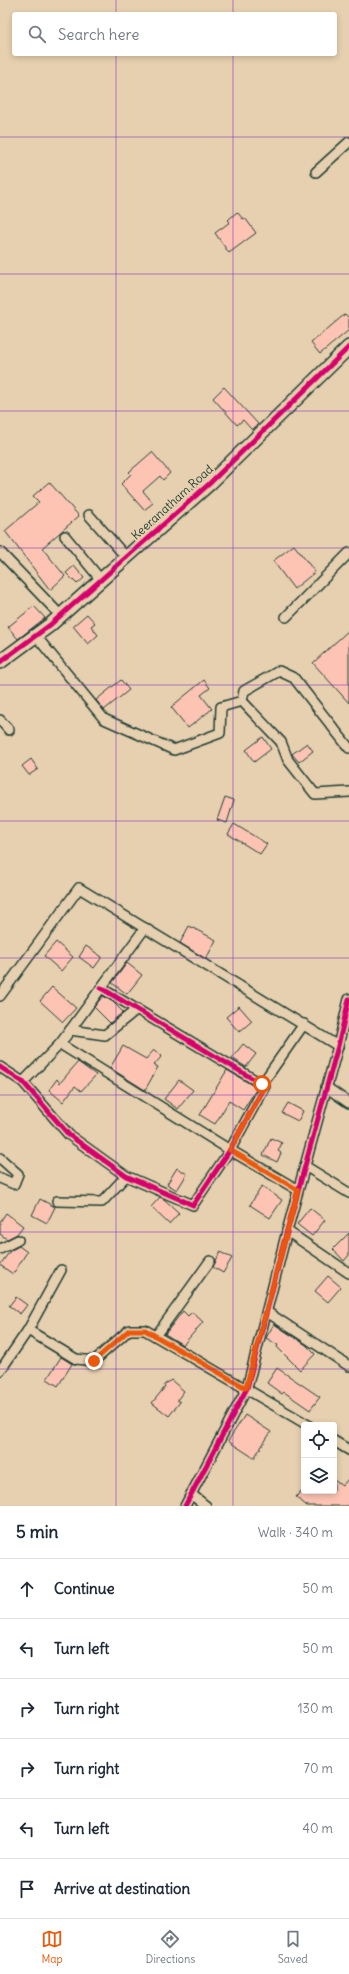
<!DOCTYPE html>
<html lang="en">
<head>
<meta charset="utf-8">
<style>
	:root { --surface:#fff; --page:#f2f2f3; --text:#1f2937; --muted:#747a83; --line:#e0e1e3; --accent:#ea580c }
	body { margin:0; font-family:Delius,sans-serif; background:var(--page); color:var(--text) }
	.controls { position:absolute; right:12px; bottom:12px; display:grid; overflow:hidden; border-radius:4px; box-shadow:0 2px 6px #0003 }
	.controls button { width:36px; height:36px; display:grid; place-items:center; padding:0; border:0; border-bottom:1px solid var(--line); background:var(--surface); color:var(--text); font:20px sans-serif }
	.stop { position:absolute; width:12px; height:12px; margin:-9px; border:3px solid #ea580c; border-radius:50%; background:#fff }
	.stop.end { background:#ea580c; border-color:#fff; box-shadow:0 1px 4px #0008 }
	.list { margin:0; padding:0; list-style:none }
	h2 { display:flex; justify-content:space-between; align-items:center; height:52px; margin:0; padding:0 16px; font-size:17px }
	h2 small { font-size:13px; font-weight:400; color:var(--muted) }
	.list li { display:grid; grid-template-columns:26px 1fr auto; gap:12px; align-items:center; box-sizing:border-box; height:60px; padding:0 16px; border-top:1px solid var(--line) }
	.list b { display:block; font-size:15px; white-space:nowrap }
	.list em { font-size:13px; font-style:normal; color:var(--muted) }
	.icon { flex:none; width:22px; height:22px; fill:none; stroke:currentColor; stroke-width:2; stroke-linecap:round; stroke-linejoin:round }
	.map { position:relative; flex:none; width:349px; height:1506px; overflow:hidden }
	.search { position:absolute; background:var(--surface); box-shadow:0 2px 6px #0003; left:12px; right:12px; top:12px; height:44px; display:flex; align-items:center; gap:10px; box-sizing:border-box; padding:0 14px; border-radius:4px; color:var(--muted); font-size:15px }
	.sheet { height:412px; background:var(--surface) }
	nav { display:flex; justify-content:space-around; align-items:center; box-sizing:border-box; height:56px; border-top:1px solid var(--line); background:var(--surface); font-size:11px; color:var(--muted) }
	nav a { display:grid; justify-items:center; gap:2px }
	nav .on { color:var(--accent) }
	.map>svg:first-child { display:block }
	.building { fill:#fdc4b4; stroke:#1f3d34 }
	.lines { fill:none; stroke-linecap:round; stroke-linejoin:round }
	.street-casing { stroke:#1f3d34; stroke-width:12 }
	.secondary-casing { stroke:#1f3d34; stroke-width:16 }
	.street { stroke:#e7d0af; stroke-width:9 }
	.secondary { stroke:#e7d0af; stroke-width:13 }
	.cycleway-casing { stroke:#e7d0af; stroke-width:8 }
	.cycleway { stroke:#d6006c; stroke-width:5 }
	.route { stroke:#ea580c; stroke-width:5 }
	.grid { fill:none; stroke:#7b2cbf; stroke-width:1; stroke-opacity:0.55 }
	.labels { text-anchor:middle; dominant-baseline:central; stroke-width:3.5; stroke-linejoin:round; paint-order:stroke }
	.street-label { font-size:12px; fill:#1f3d34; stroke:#e7d0af }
</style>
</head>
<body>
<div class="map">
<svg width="349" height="1506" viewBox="0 0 349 1506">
	<rect width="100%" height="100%" fill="#e7d0af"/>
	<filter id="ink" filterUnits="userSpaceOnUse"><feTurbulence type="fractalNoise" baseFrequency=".025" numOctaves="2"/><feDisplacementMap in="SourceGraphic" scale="8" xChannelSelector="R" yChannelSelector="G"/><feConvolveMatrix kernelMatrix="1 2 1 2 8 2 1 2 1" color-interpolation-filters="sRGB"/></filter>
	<g filter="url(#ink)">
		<g class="building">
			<path d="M237 212 243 219 245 218 256 233 229 253 215 233 230 222 228 220Z"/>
			<path d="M345 314 349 318V330L320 354 311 343Z"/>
			<path d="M224 387 258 424 252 430 243 420 237 425 213 398Z"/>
			<path d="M152 452 170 473 163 480 160 476 143 491 153 503 144 510 121 484 131 474 129 472Z"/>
			<path d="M49 482 79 516 42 548 65 576 50 590 5 531 39 502 33 496Z"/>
			<path d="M294 545 315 572 294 589 273 561Z"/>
			<path d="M74 566 84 578 77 584 66 573Z"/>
			<path d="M34 606 45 618 18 639 8 627Z"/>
			<path d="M87 614 95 623 91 626 98 635 88 644 73 626Z"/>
			<path d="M349 630V703L313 663Z"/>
			<path d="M121 680 129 690 104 710 96 700Z"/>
			<path d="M204 680 210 688 201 695 212 709 188 728 171 707Z"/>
			<path d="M263 737 271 749 254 762 246 750Z"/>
			<path d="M307 743 313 751 299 762 292 754Z"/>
			<path d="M31 759 38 769 29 775 22 766Z"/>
			<path d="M225 797 234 800 227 823 217 820Z"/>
			<path d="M234 824 267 844 260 854 228 834Z"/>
			<path d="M189 926 216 940 206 959 180 943Z"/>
			<path d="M56 942 73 957 61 971 44 956Z"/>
			<path d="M86 946 102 957 94 968 79 957Z"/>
			<path d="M127 963 142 975 127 994 112 983Z"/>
			<path d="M52 987 76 1008 63 1022 40 1001Z"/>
			<path d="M103 996 113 1002 123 1012 110 1023 94 1007Z"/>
			<path d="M239 1006 252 1021 239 1032 226 1017Z"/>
			<path d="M243 1044 256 1054 246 1067 232 1058Z"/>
			<path d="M123 1046 146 1059 154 1050 162 1056 154 1065 158 1067 145 1090 110 1068Z"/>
			<path d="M78 1062 96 1075 81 1091 75 1086 63 1102 49 1090 57 1079 60 1083Z"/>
			<path d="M227 1070 257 1088 243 1110 229 1101 215 1124 200 1115Z"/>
			<path d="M179 1080 193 1090 178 1109 164 1099Z"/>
			<path d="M288 1103 303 1111 298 1121 282 1113Z"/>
			<path d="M271 1138 282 1143 278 1151 281 1153 277 1162 263 1155Z"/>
			<path d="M177 1168 187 1174 177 1190 167 1184Z"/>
			<path d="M262 1186 282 1200 270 1218 250 1205Z"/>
			<path d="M160 1197 165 1200 179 1213 169 1224 151 1207Z"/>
			<path d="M40 1199 55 1207 47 1223 32 1215Z"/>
			<path d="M310 1208 325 1220 312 1236 297 1224Z"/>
			<path d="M6 1213 23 1226 17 1234 7 1239 0 1234V1222Z"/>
			<path d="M349 1233V1255L344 1261 333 1249Z"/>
			<path d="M19 1246 27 1252 13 1274 0 1265 10 1251Z"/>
			<path d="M220 1252 232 1258 223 1273 213 1267Z"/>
			<path d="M328 1276 341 1287 328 1302 315 1291Z"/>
			<path d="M16 1297 27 1305 20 1314 9 1306Z"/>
			<path d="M183 1311 188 1316 192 1312 203 1322 183 1345 165 1334Z"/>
			<path d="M274 1324 306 1345 315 1354 300 1370 277 1347 278 1345 266 1338Z"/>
			<path d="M61 1357 72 1364 58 1386 47 1379Z"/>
			<path d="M277 1368 320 1397 310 1410 284 1392 282 1394 267 1383Z"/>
			<path d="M171 1380 184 1391 177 1400 180 1402 169 1416 152 1403 165 1387 164 1385Z"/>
			<path d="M245 1415 271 1432 254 1458 228 1441Z"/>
			<path d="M349 1478V1506H307L296 1497 301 1491H334V1480L342 1486Z"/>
		</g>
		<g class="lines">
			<g class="street-casing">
				<g id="street">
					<path d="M316 172 349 142"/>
					<path d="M89 515 126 557"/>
					<path d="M65 536 101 580"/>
					<path d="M0 552 61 616"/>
					<path d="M286 617 349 553"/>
					<path d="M36 636 104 719 174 750 220 733 221 707 242 701 244 691 279 671 294 678 349 748"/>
					<path d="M242 701 281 742 288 760 315 794 349 792"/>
					<path d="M0 720 9 730"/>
					<path d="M0 996 79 888 338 1046"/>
					<path d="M70 1030 105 1035 137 1009"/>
					<path d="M60 1044 230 1150 298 1190"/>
					<path d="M0 1067 23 1082 69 1135 126 1176 193 1205 230 1150 265 1086 101 988"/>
					<path d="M23 1082 60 1044 145 928"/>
					<path d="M262 1084 304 1024"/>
					<path d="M326 1087 349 1103"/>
					<path d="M0 1158 18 1174 14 1184 0 1178"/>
					<path d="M305 1166 349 1193"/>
					<path d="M57 1201 102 1202 126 1176"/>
					<path d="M287 1231 349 1273"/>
					<path d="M0 1249 18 1240"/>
					<path d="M267 1312 349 1366"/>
					<path d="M28 1330 76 1359 94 1361 129 1330H145L308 1425"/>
					<path d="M156 1336 210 1261"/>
					<path d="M0 1371 28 1330 61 1270"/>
					<path d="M334 1441 349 1450"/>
					<path d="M191 1494 206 1506"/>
					<path d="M185 1506 247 1388 287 1231 338 1046 349 999"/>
				</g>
			</g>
			<g class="secondary-casing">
				<path id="secondary" d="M0 662 50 625 209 484 349 347"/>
			</g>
			<use href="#street" class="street"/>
			<use href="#secondary" class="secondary"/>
			<g class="cycleway-casing">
				<g id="cycleway">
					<path d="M0 662 50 625 209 484 349 347"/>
					<path d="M0 1067 23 1082 69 1135 126 1176 193 1205 230 1150 265 1086 101 988"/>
					<path d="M185 1506 247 1388 287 1231 338 1046 349 999"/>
				</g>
			</g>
			<use href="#cycleway" class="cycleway"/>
		</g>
	</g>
	<g class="lines" filter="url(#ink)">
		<path class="route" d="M94 1361 129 1330H145L246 1388 298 1190 230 1150 265 1086 262 1084"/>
	</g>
	<path class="grid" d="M116 0V14M233 0V14M116 54V1506M233 54V1506M0 137H349M0 274H349M0 411H349M0 548H349M0 685H349M0 821H349M0 958H349M0 1095H349M0 1232H349M0 1369H349"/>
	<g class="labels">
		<g class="street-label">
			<text transform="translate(172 502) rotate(-42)">Keeranatham Road</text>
		</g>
	</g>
</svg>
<div class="controls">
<button><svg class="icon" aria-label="locate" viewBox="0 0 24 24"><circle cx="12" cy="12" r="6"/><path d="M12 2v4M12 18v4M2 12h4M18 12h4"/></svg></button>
<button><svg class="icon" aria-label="layers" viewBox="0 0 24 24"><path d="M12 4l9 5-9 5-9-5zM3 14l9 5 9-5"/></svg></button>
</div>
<div class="stop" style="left:262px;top:1084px"></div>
<div class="stop end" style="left:94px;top:1361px"></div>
<div class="search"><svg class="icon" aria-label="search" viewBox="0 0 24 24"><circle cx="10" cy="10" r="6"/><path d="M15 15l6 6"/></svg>Search here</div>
</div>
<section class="sheet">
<h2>5 min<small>Walk · 340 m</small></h2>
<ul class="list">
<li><svg class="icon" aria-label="ahead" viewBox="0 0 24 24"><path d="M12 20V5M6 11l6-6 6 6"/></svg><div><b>Continue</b></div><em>50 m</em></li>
<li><svg class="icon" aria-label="left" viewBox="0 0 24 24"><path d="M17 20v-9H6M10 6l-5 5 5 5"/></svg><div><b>Turn left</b></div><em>50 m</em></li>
<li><svg class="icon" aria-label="right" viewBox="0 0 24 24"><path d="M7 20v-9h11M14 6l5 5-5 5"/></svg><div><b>Turn right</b></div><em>130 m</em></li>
<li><svg class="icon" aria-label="right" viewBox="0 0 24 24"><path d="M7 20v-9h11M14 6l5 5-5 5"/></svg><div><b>Turn right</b></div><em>70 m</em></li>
<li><svg class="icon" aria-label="left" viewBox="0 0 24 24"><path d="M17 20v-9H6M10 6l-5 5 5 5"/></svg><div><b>Turn left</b></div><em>40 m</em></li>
<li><svg class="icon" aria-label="arrive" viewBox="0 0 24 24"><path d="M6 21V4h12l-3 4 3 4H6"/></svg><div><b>Arrive at destination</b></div></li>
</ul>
</section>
<nav>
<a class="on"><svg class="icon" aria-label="map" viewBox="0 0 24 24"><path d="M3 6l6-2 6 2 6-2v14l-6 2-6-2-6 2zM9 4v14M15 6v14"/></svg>Map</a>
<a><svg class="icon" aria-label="directions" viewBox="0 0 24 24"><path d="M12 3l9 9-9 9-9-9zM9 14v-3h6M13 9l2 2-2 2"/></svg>Directions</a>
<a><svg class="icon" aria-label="saved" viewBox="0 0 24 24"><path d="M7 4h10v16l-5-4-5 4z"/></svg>Saved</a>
</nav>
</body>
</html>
